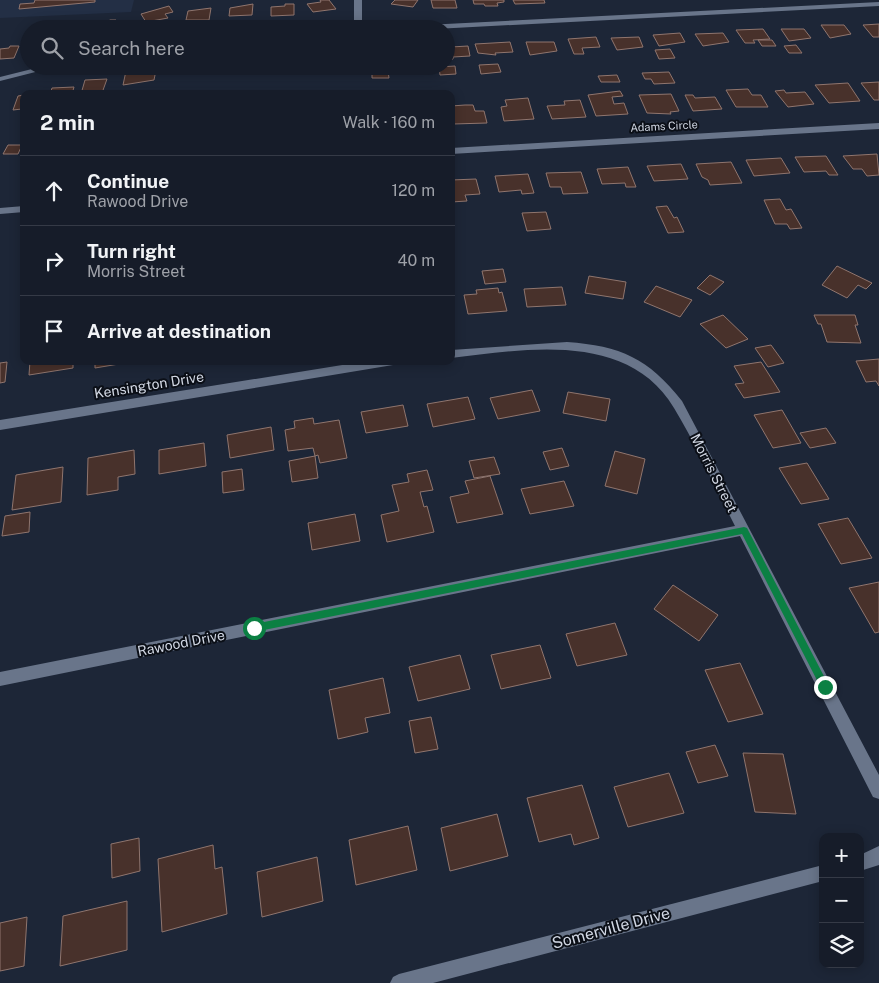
<!DOCTYPE html>
<html lang="en">
<head>
<meta charset="utf-8">
<style>
	:root { --surface:#161c29; --page:#232935; --text:#f1f3f6; --muted:#9ea1a8; --line:#353a46 }
	body { margin:0; font-family:"Public Sans",sans-serif; background:var(--page); color:var(--text) }
	.controls { position:absolute; right:15px; bottom:15px; display:grid; overflow:hidden; border-radius:10px; box-shadow:0 2px 12px #0003 }
	.controls button { width:45px; height:45px; display:grid; place-items:center; padding:0; border:0; border-bottom:1px solid var(--line); background:var(--surface); color:var(--text); font:25px sans-serif }
	.stop { position:absolute; width:15px; height:15px; margin:-11px; border:4px solid #0b8043; border-radius:50%; background:#fff }
	.stop.end { background:#0b8043; border-color:#fff; box-shadow:0 1px 5px #0008 }
	.list { margin:0; padding:0; list-style:none }
	h2 { display:flex; justify-content:space-between; align-items:center; height:65px; margin:0; padding:0 20px; font-size:21px }
	h2 small { font-size:16px; font-weight:400; color:var(--muted) }
	.list li { display:grid; grid-template-columns:32px 1fr auto; gap:15px; align-items:center; box-sizing:border-box; height:70px; padding:0 20px; border-top:1px solid var(--line) }
	.list b { display:block; font-size:19px; white-space:nowrap }
	.list p { margin:0; font-size:16px; white-space:nowrap; color:var(--muted) }
	.list em { font-size:16px; font-style:normal; color:var(--muted) }
	.icon { flex:none; width:28px; height:28px; fill:none; stroke:currentColor; stroke-width:2; stroke-linecap:round; stroke-linejoin:round }
	.map { position:relative; flex:none; width:879px; height:983px; overflow:hidden }
	.search { position:absolute; background:var(--surface); box-shadow:0 2px 12px #0003; left:20px; top:20px; width:435px; height:55px; display:flex; align-items:center; gap:12px; box-sizing:border-box; padding:0 18px; border-radius:28px; color:var(--muted); font-size:19px }
	.panel { position:absolute; background:var(--surface); box-shadow:0 2px 12px #0003; left:20px; top:90px; width:435px; height:275px; border-radius:10px }
	.map>svg:first-child { display:block }
	.built { fill:#232f45 }
	.building { fill:#48312b; stroke:#8f756e }
	.lines { fill:none; stroke-linecap:round; stroke-linejoin:round }
	.minor { fill:#69758a; fill-rule:evenodd }
	.route { fill:#0b8043 }
	.labels { text-anchor:middle; dominant-baseline:central; stroke-width:4; stroke-linejoin:round; paint-order:stroke }
	.far-street-label { font-size:11px; fill:#d1d7e3; stroke:#0b0f17 }
	.street-label { font-size:14px; fill:#d1d7e3; stroke:#0b0f17 }
	.near-street-label { font-size:16px; fill:#d1d7e3; stroke:#0b0f17 }
</style>
</head>
<body>
<div class="map">
<svg width="879" height="983" viewBox="0 0 879 983">
	<rect width="100%" height="100%" fill="#1d2637"/>
	<path class="built" d="M0 0H134L131 12 0 18Z"/>
	<g class="building">
		<path d="M35 0H95V2L19 9 20 4 34 3Z"/>
		<path d="M320 0H329L336 9 313 12 307 4 321 2Z"/>
		<path d="M395 0H418L413 7 391 4Z"/>
		<path d="M431 0H455L457 8H433Z"/>
		<path d="M473 0H504V2L497 3 498 6H485L484 4H474Z"/>
		<path d="M513 0H544L545 3 515 4Z"/>
		<path d="M253 4 252 15 229 16 230 8Z"/>
		<path d="M285 4H294V15L271 16V7L285 6Z"/>
		<path d="M169 6 173 12 165 14 168 18 146 22 141 14Z"/>
		<path d="M211 8 209 20H186L188 11Z"/>
		<path d="M110 20H116L113 29H94L95 26 102 25Z"/>
		<path d="M879 24V37H873L863 25Z"/>
		<path d="M821 25H844L851 34 830 38Z"/>
		<path d="M763 29 770 39 753 40 755 43H745L736 30Z"/>
		<path d="M781 29H804L811 38 789 41Z"/>
		<path d="M680 33 685 42 659 46 653 35Z"/>
		<path d="M723 33 729 42 703 46 695 34Z"/>
		<path d="M596 37 600 47 582 48 584 54H574L568 39Z"/>
		<path d="M639 37 643 47 617 50 611 38Z"/>
		<path d="M758 40H772L776 46H762Z"/>
		<path d="M510 42 513 52 495 53 496 55 478 53 475 44Z"/>
		<path d="M526 42H554L557 51 530 55Z"/>
		<path d="M451 44V47L468 46 470 56 453 57V59L446 60V45Z"/>
		<path d="M796 45 802 53H789L784 46Z"/>
		<path d="M10 46H19L14 58 0 59V49L9 48Z"/>
		<path d="M670 49 675 58 659 59 655 50Z"/>
		<path d="M498 64 501 72 481 74 479 65Z"/>
		<path d="M172 66H201V70L171 74Z"/>
		<path d="M263 66H292V68L263 69Z"/>
		<path d="M455 66 456 74 440 75 439 67Z"/>
		<path d="M156 70 154 80 123 85 126 71Z"/>
		<path d="M388 71 389 78H372V72Z"/>
		<path d="M669 72 675 83 654 84 651 79H645L642 73Z"/>
		<path d="M617 75 620 82H601L598 76Z"/>
		<path d="M107 79 102 93 81 94 85 80Z"/>
		<path d="M879 82V100H874L861 83Z"/>
		<path d="M848 83 860 101 829 103 815 85Z"/>
		<path d="M74 87 72 94H50L52 88Z"/>
		<path d="M748 89 752 95H761L768 107H736L726 90Z"/>
		<path d="M784 90 786 93 805 92 814 104 788 107 775 91Z"/>
		<path d="M620 91 623 96 612 97 614 104 624 103 628 114 596 116 588 95Z"/>
		<path d="M671 94 679 111 670 112 671 114 647 113 639 95Z"/>
		<path d="M24 95 22 109 13 110 18 96Z"/>
		<path d="M685 95H693L695 98 715 97 722 109 693 111Z"/>
		<path d="M528 98 534 119 504 121 501 107 507 106 505 100Z"/>
		<path d="M580 100 586 117 552 119 547 106 565 105 564 101Z"/>
		<path d="M465 105H473L475 111H484L487 123 453 124 451 106Z"/>
		<path d="M8 145H22L18 154H3Z"/>
		<path d="M877 154 879 175 867 176 862 169H853L843 156Z"/>
		<path d="M826 156 838 175H829L826 171 804 172 795 157Z"/>
		<path d="M781 158 790 173 754 176 746 160Z"/>
		<path d="M731 162 742 183 710 185 708 180 702 177 696 164Z"/>
		<path d="M681 164 688 179 654 181 647 166Z"/>
		<path d="M628 167 636 187H626L625 183 602 184 597 169Z"/>
		<path d="M581 172 588 193 563 194 561 187H550L546 173Z"/>
		<path d="M528 174 534 193 522 194 521 190 499 192 495 176Z"/>
		<path d="M476 179 480 194 465 195 467 201 451 202V180Z"/>
		<path d="M780 199 786 210 791 209 802 228 790 229 787 224H775L764 200Z"/>
		<path d="M667 206 674 218 677 217 684 232 668 233 656 207Z"/>
		<path d="M546 212 551 229 527 231 522 213Z"/>
		<path d="M837 266 872 283 866 289 858 285 847 298 822 285Z"/>
		<path d="M503 269 506 282 485 284 482 271Z"/>
		<path d="M710 275 724 282 710 295 697 288Z"/>
		<path d="M589 276 626 282 623 299 585 293Z"/>
		<path d="M656 286 692 300 680 317 644 302Z"/>
		<path d="M562 287 566 305 527 307 524 289Z"/>
		<path d="M498 288 499 293 502 292 507 311 468 314 464 295 477 294 476 290Z"/>
		<path d="M723 315 748 339 726 348 700 324Z"/>
		<path d="M814 315H855L858 325H855L861 343 827 342 821 324H818Z"/>
		<path d="M771 345 784 363 768 367 755 348Z"/>
		<path d="M879 359V386L876 381 866 382 856 361Z"/>
		<path d="M30 361H73V368L29 375Z"/>
		<path d="M95 361H137L95 368Z"/>
		<path d="M7 362 5 382 0 383V363Z"/>
		<path d="M761 362 780 392 744 398 735 384 744 383 734 366Z"/>
		<path d="M532 390 540 411 498 419 490 398Z"/>
		<path d="M568 392 610 399 606 421 563 413Z"/>
		<path d="M468 397 475 419 433 427 427 404Z"/>
		<path d="M403 405 408 426 366 433 361 412Z"/>
		<path d="M782 410 801 443 773 448 754 415Z"/>
		<path d="M313 418 314 424 339 420 347 458 320 463 318 455 315 456 313 448 288 451 285 430 295 428 294 421Z"/>
		<path d="M271 427 274 450 230 458 227 435Z"/>
		<path d="M826 428 836 443 810 448 800 433Z"/>
		<path d="M204 443 206 466 159 474V450Z"/>
		<path d="M562 448 569 466 550 470 543 452Z"/>
		<path d="M134 450 135 474 118 477V490L87 495 88 458Z"/>
		<path d="M615 451 645 459 637 494 605 486Z"/>
		<path d="M315 456 318 478 292 482 289 461Z"/>
		<path d="M494 457 500 474 474 478 469 461Z"/>
		<path d="M807 463 829 499 801 504 779 468Z"/>
		<path d="M63 467 61 502 12 510 16 475Z"/>
		<path d="M242 469 244 490 223 493 222 472Z"/>
		<path d="M427 470 433 490 420 492 424 507 427 506 434 532 387 542 381 515 399 511 392 485 409 482 407 474Z"/>
		<path d="M490 476 503 514 457 523 450 497 469 493 465 481Z"/>
		<path d="M564 481 574 506 530 514 521 489Z"/>
		<path d="M30 512 29 532 2 536 5 516Z"/>
		<path d="M355 514 360 541 312 550 308 523Z"/>
		<path d="M848 518 872 558 841 564 818 524Z"/>
		<path d="M879 582V632L875 633 849 588Z"/>
		<path d="M673 585 718 615 699 641 654 609Z"/>
		<path d="M615 623 627 655 577 666 566 634Z"/>
		<path d="M540 645 551 678 501 689 491 655Z"/>
		<path d="M460 655 470 689 418 701 409 667Z"/>
		<path d="M740 663 763 714 728 722 705 670Z"/>
		<path d="M383 678 390 713 365 718 368 732 338 739 329 690Z"/>
		<path d="M431 717 438 749 415 753 409 721Z"/>
		<path d="M715 745 728 776 698 783 686 752Z"/>
		<path d="M743 753 783 754 796 814 755 812Z"/>
		<path d="M669 773 684 813 628 827 614 787Z"/>
		<path d="M582 785 599 838 574 845 571 834 539 842 527 798Z"/>
		<path d="M497 814 508 856 450 871 441 828Z"/>
		<path d="M408 826 417 870 356 885 349 840Z"/>
		<path d="M139 838 140 871 112 878 111 844Z"/>
		<path d="M213 845 215 869 222 867 227 914 162 932 158 859Z"/>
		<path d="M317 857 323 901 262 917 257 872Z"/>
		<path d="M127 901V950L60 966 63 916Z"/>
		<path d="M27 917 24 966 0 971V923Z"/>
	</g>
	<g class="lines">
		<g class="minor">
			<rect x="354" y="0" width="8" height="29"/>
			<path d="M879 2V6L435 29H382L386 27Z"/>
			<path d="M44 66H59L0 81V77Z"/>
			<path d="M879 123V129L451 154V148Z"/>
			<path d="M24 206V212L0 214V208Z"/>
			<path d="M567 342C621 346 648 358 682 401L879 775V799L873 797 740 536 0 686V672L735 526C715 487 697 446 674 408 628 331 526 349 451 358V350Z"/>
			<path d="M367 361H398L393 365 0 430V420Z"/>
			<path d="M879 846V865L860 871V855Z"/>
			<path d="M823 865V881L433 983H390L393 977 399 974Z"/>
		</g>
	</g>
	<path class="route" d="M744 527 747 528 828 684V690H822L742 534 254 632 250 628 254 624Z"/>
	<g class="labels">
		<g class="far-street-label">
			<text transform="translate(664 126) rotate(-3)">Adams Circle</text>
		</g>
		<g class="street-label">
			<text transform="translate(149 385) rotate(-9)">Kensington Drive</text>
			<text transform="translate(714 473) rotate(63)">Morris Street</text>
			<text transform="translate(181 643) rotate(-11)">Rawood Drive</text>
		</g>
		<g class="near-street-label">
			<text transform="translate(611 928) rotate(-15)">Somerville Drive</text>
		</g>
	</g>
</svg>
<div class="controls">
<button>+</button>
<button>−</button>
<button><svg class="icon" aria-label="layers" viewBox="0 0 24 24"><path d="M12 4l9 5-9 5-9-5zM3 14l9 5 9-5"/></svg></button>
</div>
<div class="stop" style="left:254px;top:628px"></div>
<div class="stop end" style="left:825px;top:687px"></div>
<div class="search"><svg class="icon" aria-label="search" viewBox="0 0 24 24"><circle cx="10" cy="10" r="6"/><path d="M15 15l6 6"/></svg>Search here</div>
<section class="panel">
<h2>2 min<small>Walk · 160 m</small></h2>
<ul class="list">
<li><svg class="icon" aria-label="ahead" viewBox="0 0 24 24"><path d="M12 20V5M6 11l6-6 6 6"/></svg><div><b>Continue</b><p>Rawood Drive</p></div><em>120 m</em></li>
<li><svg class="icon" aria-label="right" viewBox="0 0 24 24"><path d="M7 20v-9h11M14 6l5 5-5 5"/></svg><div><b>Turn right</b><p>Morris Street</p></div><em>40 m</em></li>
<li><svg class="icon" aria-label="arrive" viewBox="0 0 24 24"><path d="M6 21V4h12l-3 4 3 4H6"/></svg><div><b>Arrive at destination</b></div></li>
</ul>
</section>
</div>
</body>
</html>
